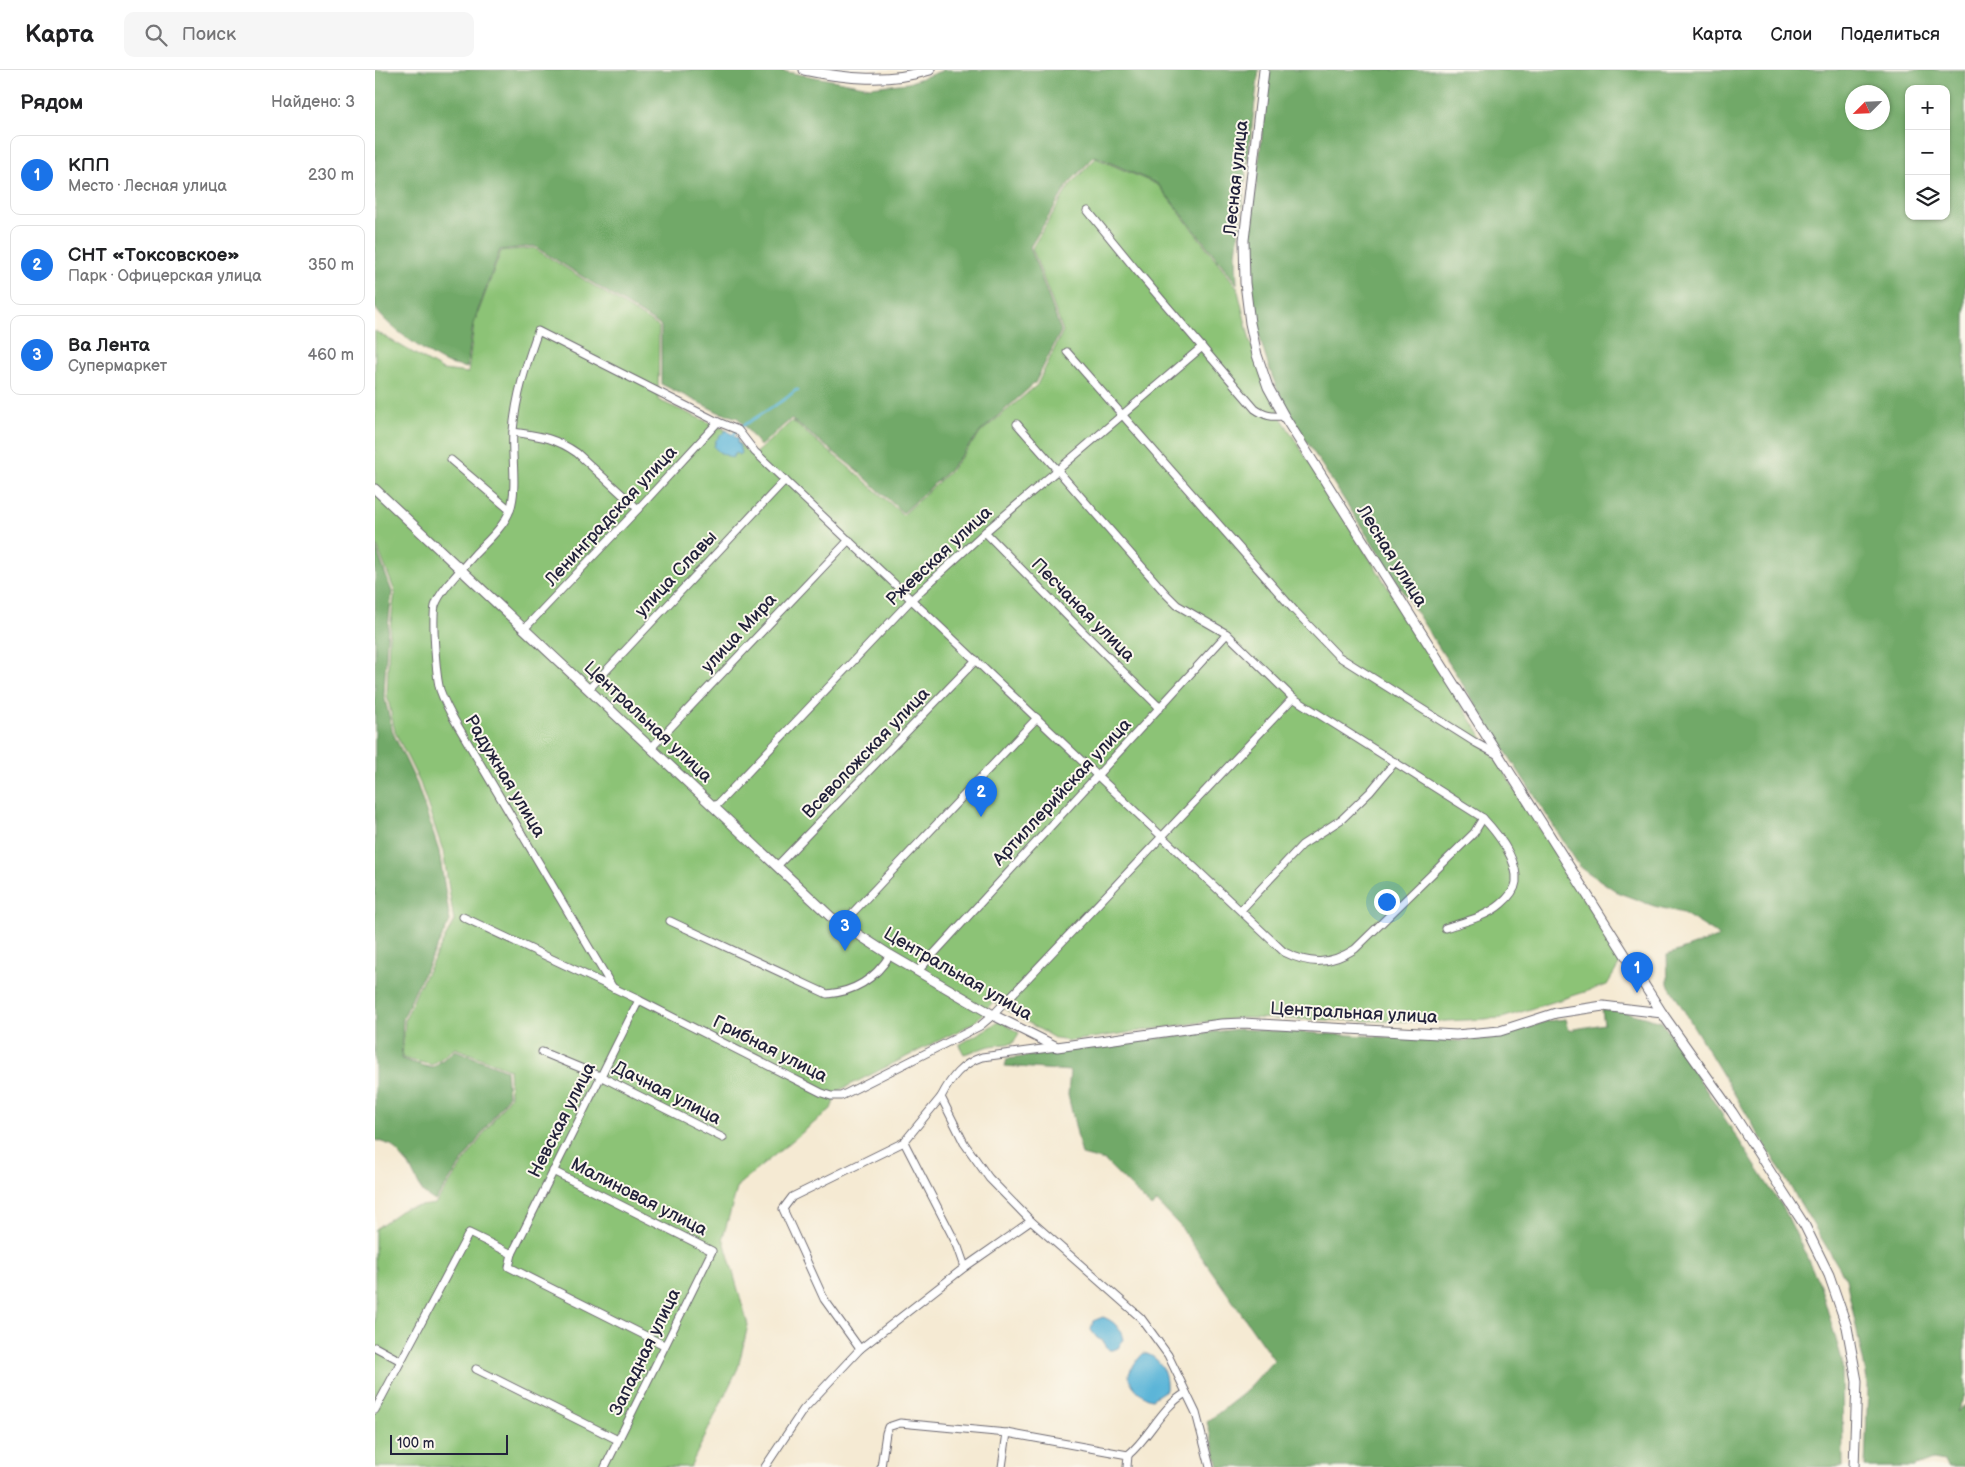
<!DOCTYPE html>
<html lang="ru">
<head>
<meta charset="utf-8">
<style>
	:root { --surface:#fff; --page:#f6f6f6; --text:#202124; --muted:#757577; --line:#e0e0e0; --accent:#1a73e8 }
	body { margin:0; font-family:"Balsamiq Sans",sans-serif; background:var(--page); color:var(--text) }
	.controls { position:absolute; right:15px; top:15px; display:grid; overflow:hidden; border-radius:10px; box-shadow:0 1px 4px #0004 }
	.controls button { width:45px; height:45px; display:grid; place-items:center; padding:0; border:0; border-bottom:1px solid var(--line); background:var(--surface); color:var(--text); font:25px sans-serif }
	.compass { position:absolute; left:1470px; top:15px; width:45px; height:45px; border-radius:50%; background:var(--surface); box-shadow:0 1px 4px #0004; rotate:246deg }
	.scale { position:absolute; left:15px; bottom:12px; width:118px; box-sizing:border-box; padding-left:5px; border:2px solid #22223b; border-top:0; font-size:14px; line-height:18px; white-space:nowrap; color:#22223b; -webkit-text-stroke:4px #fbf7ec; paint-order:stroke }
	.you { position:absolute; left:1011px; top:831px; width:18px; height:18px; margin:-12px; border:4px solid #fff; border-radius:50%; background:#1a73e8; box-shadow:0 0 0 8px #1a73e833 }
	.badge { display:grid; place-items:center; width:32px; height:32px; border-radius:50%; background:var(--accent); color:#fff; font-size:16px; font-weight:700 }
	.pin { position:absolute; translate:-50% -41px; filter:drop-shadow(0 1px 2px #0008) }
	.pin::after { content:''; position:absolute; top:26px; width:18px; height:15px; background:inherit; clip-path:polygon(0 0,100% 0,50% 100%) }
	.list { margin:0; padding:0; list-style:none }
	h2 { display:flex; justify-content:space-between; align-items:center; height:65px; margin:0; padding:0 20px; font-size:21px }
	h2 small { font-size:16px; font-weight:400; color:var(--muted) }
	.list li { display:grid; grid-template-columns:32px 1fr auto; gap:15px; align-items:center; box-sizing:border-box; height:80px; margin:0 10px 10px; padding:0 10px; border:1px solid var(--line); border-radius:10px }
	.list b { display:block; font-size:19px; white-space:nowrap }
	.list p { margin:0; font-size:16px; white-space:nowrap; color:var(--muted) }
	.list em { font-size:16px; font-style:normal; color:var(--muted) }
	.icon { flex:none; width:28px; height:28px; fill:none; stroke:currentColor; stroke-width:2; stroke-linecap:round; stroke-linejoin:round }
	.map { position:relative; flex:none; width:1590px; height:1397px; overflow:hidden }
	header { display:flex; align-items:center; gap:30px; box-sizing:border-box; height:70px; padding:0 25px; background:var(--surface); border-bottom:1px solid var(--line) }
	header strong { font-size:24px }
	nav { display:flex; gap:28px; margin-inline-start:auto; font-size:18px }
	.search { width:350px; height:45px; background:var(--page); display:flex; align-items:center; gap:12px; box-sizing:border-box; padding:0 18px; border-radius:10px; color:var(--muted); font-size:19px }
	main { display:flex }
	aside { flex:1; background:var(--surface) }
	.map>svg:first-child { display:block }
	.green { fill:#8cc376; stroke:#577258 }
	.forest { fill:#71a967; stroke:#4a6651; fill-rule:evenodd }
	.water { fill:#5bb5d8; stroke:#3e6c8a }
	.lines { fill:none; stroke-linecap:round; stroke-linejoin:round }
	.stream { stroke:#5bb5d8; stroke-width:2.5 }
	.minor-casing { stroke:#6c6870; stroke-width:9 }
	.tertiary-casing { stroke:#6c6870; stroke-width:11 }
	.minor { stroke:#fff; stroke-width:7 }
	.tertiary { stroke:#fff; stroke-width:9 }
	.labels { text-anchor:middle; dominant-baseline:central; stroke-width:4; stroke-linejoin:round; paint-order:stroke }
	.street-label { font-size:18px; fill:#22223b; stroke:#fbf7ec }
</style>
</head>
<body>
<header>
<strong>Карта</strong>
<div class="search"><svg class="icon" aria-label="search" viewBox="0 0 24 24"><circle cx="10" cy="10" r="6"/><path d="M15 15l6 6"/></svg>Поиск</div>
<nav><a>Карта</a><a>Слои</a><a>Поделиться</a></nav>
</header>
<main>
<aside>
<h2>Рядом<small>Найдено: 3</small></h2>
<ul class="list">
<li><span class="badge">1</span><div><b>КПП</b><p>Место · Лесная улица</p></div><em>230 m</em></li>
<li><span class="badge">2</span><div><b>СНТ «Токсовское»</b><p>Парк · Офицерская улица</p></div><em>350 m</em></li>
<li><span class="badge">3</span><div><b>Ва Лента</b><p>Супермаркет</p></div><em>460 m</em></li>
</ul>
</aside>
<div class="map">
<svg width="1590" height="1397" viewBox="0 0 1590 1397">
	<rect width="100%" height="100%" fill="#fbf7ec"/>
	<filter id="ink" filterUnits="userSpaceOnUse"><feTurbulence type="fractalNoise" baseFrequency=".02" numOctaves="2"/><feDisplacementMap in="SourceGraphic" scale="10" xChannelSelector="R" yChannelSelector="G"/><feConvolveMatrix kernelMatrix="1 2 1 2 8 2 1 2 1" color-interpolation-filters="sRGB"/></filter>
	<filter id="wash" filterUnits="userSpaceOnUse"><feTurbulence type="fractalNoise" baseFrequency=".0096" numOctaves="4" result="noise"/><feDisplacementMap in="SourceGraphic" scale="20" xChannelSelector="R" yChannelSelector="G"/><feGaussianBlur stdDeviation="1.12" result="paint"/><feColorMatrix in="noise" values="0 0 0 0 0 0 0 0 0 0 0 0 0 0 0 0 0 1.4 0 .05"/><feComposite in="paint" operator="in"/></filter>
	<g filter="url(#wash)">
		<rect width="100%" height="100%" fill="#f5ead3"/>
		<g class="green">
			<path d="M721 88 783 115 862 217 875 271 907 349 1247 890 1232 915 1127 948 1054 952 867 948 821 953 696 971 681 969 618 932 599 953 463 1021 456 1039 363 1115 348 1167 373 1255 363 1298 315 1397H0V1159L30 1138 60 1134 135 1026 134 999 80 978 57 995 27 988 30 950 43 919 79 851 68 781 45 713 20 662 12 625 14 567 20 522 0 471V261L68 300 93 303 99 254 126 181 159 178 284 257 283 330 351 360 377 386 417 351 482 404 528 445 575 401 606 362 662 315 688 261 657 178 695 115Z"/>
			<path d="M625 951 644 963 638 973 615 976 589 984 584 975Z"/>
		</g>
		<g class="forest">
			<path d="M0 0H401L495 17 533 13 569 0H884L861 184 862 214 783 114 720 86 694 113 655 177 686 261 660 313 605 362 574 400 528 443 484 402 416 349 385 376 363 348 343 342 286 314V256L159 176 125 180 98 254 92 298C85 296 76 295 69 292 52 283 8 254 0 237Z"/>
			<path d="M895 0H1590V1325L1582 1342 1590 1335V1397H1572L1569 1392 1557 1390 1538 1397H1490L1493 1314 1471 1209 1293 914 1292 885 1345 866 1308 843 1279 836 1244 823 1205 797 914 344C893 303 880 259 875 213 872 181 877 149 881 118 885 79 890 39 895 0ZM1534 19H1571V146H1534ZM1508 22V52H1478V22Z"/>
			<path d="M0 475 17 522 12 567 9 625 18 663 42 714 64 781 75 851 41 919 28 949 26 989 57 998 80 980 131 1000 133 1026 60 1131 48 1123 34 1095 16 1075 0 1070Z"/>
			<path d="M1227 940 1247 941 1287 952 1411 1143 1445 1215 1467 1290 1468 1397H844L832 1352 869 1323 899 1290 805 1156 782 1132 776 1137 730 1091 707 1085 693 1025 695 1001 630 996 632 989 783 968 865 959 1084 971 1126 967 1172 951 1191 949 1194 960 1229 954Z"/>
		</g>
		<g class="water">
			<path d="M351 360 363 369 362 373 364 374 366 383 364 385 361 383 357 388 344 382 339 377 341 370Z"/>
			<path d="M728 1247C739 1251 746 1258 748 1270L743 1278 738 1280H734L728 1271 722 1268 716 1260 718 1251Z"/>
			<path d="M769 1283C787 1288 792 1304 791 1320L777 1329C768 1328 754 1315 754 1305 754 1300 765 1286 769 1283Z"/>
		</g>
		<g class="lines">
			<path class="stream" d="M358 365 366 357 410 329 421 320H423"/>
		</g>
	</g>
	<g filter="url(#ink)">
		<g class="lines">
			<g class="minor-casing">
				<g id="minor">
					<path d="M713 141 762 201 880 339C890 346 896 347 909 346"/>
					<path d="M692 282 919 540 963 586 1101 673 1123 685"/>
					<path d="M138 362C164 366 179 367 202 383L263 439"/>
					<path d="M76 390 135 440"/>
					<path d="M610 462 707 561 785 638"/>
					<path d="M149 559 263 439 343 352"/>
					<path d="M214 619 410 410"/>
					<path d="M277 677 474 470"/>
					<path d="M340 737 537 529 610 462 827 277"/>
					<path d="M402 796 601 590"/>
					<path d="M866 840 927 775 967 749 995 722 1020 692"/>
					<path d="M88 847 264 930 447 1023 456 1026H466L605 956 618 945 918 628"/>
					<path d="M295 851 452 924C480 922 500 909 515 885"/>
					<path d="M467 854 662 648"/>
					<path d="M1070 858C1088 852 1111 847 1126 834 1132 829 1140 820 1141 812 1143 790 1123 764 1108 748"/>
					<path d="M543 901 852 564"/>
					<path d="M238 918 80 651C74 641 69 631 65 620 61 606 57 550 60 536 65 520 88 498 99 485 111 472 129 457 135 440 143 418 136 385 138 361 141 325 151 295 163 261L343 352 363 360 380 382 909 882C935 895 955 895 980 879L1099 763 1108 748 918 628 852 564 802 535 791 524 642 354"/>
					<path d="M264 930 137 1184 134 1197 289 1275"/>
					<path d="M682 977 607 987C586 994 576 1008 566 1027L589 1073 614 1108 656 1151 766 1248 793 1285 821 1343 835 1397"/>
					<path d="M167 982 225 1006 348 1068"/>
					<path d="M566 1027 529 1072 583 1177 590 1197"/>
					<path d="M178 1101 337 1181 230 1397"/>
					<path d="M0 1277 26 1291"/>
					<path d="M485 1279 449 1229 408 1139 417 1127 529 1072"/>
					<path d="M101 1299 243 1370"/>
					<path d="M0 1340 94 1163 137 1184"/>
					<path d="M753 1385C775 1367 786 1337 811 1323"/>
					<path d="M390 1397 428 1340 485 1279 590 1197 656 1151"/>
					<path d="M506 1397 511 1363 513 1357 525 1353 632 1363 753 1385 752 1397"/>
					<path d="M627 1397 632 1363"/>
				</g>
			</g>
			<g class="tertiary-casing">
				<g id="tertiary">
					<path d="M429 0C471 9 513 13 555 0"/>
					<path d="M889 0 869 170 870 213 875 253 882 285 893 317 909 346 1287 943 1357 1042 1430 1156 1454 1205 1472 1257 1482 1311 1479 1397"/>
					<path d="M0 419 456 847 515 885 618 945 682 977 846 954 868 953 1081 965 1125 961 1181 943 1228 936 1287 943"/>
				</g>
			</g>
			<use href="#minor" class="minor"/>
			<use href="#tertiary" class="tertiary"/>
		</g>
	</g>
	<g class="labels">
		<g class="street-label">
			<text transform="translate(861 108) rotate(-84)">Лесная улица</text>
			<text transform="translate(236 446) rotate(-47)">Ленинградская улица</text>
			<text transform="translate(564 486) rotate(-43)">Ржевская улица</text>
			<text transform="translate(1017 486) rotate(58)">Лесная улица</text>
			<text transform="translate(301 504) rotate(-47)">улица Славы</text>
			<text transform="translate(708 540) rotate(45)">Песчаная улица</text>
			<text transform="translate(364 563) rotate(-47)">улица Мира</text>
			<text transform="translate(273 652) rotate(43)">Центральная улица</text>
			<text transform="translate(491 683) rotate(-46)">Всеволожская улица</text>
			<text transform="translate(130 706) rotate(59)">Радужная улица</text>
			<text transform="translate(687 722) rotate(-47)">Артиллерийская улица</text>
			<text transform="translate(583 904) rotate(30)">Центральная улица</text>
			<text transform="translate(979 943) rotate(3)">Центральная улица</text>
			<text transform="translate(395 979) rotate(27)">Грибная улица</text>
			<text transform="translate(292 1023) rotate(27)">Дачная улица</text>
			<text transform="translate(187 1050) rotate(-63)">Невская улица</text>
			<text transform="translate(264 1127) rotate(27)">Малиновая улица</text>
			<text transform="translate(270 1282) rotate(-64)">Западная улица</text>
		</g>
	</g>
</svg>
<div class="controls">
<button>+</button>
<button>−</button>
<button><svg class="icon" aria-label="layers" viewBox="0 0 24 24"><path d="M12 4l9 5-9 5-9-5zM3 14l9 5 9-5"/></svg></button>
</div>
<svg class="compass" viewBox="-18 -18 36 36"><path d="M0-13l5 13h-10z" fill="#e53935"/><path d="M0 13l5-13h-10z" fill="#757577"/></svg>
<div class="scale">100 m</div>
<div class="you"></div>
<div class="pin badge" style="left:1262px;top:923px">1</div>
<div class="pin badge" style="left:606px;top:747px">2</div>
<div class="pin badge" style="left:470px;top:881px">3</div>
</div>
</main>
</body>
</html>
